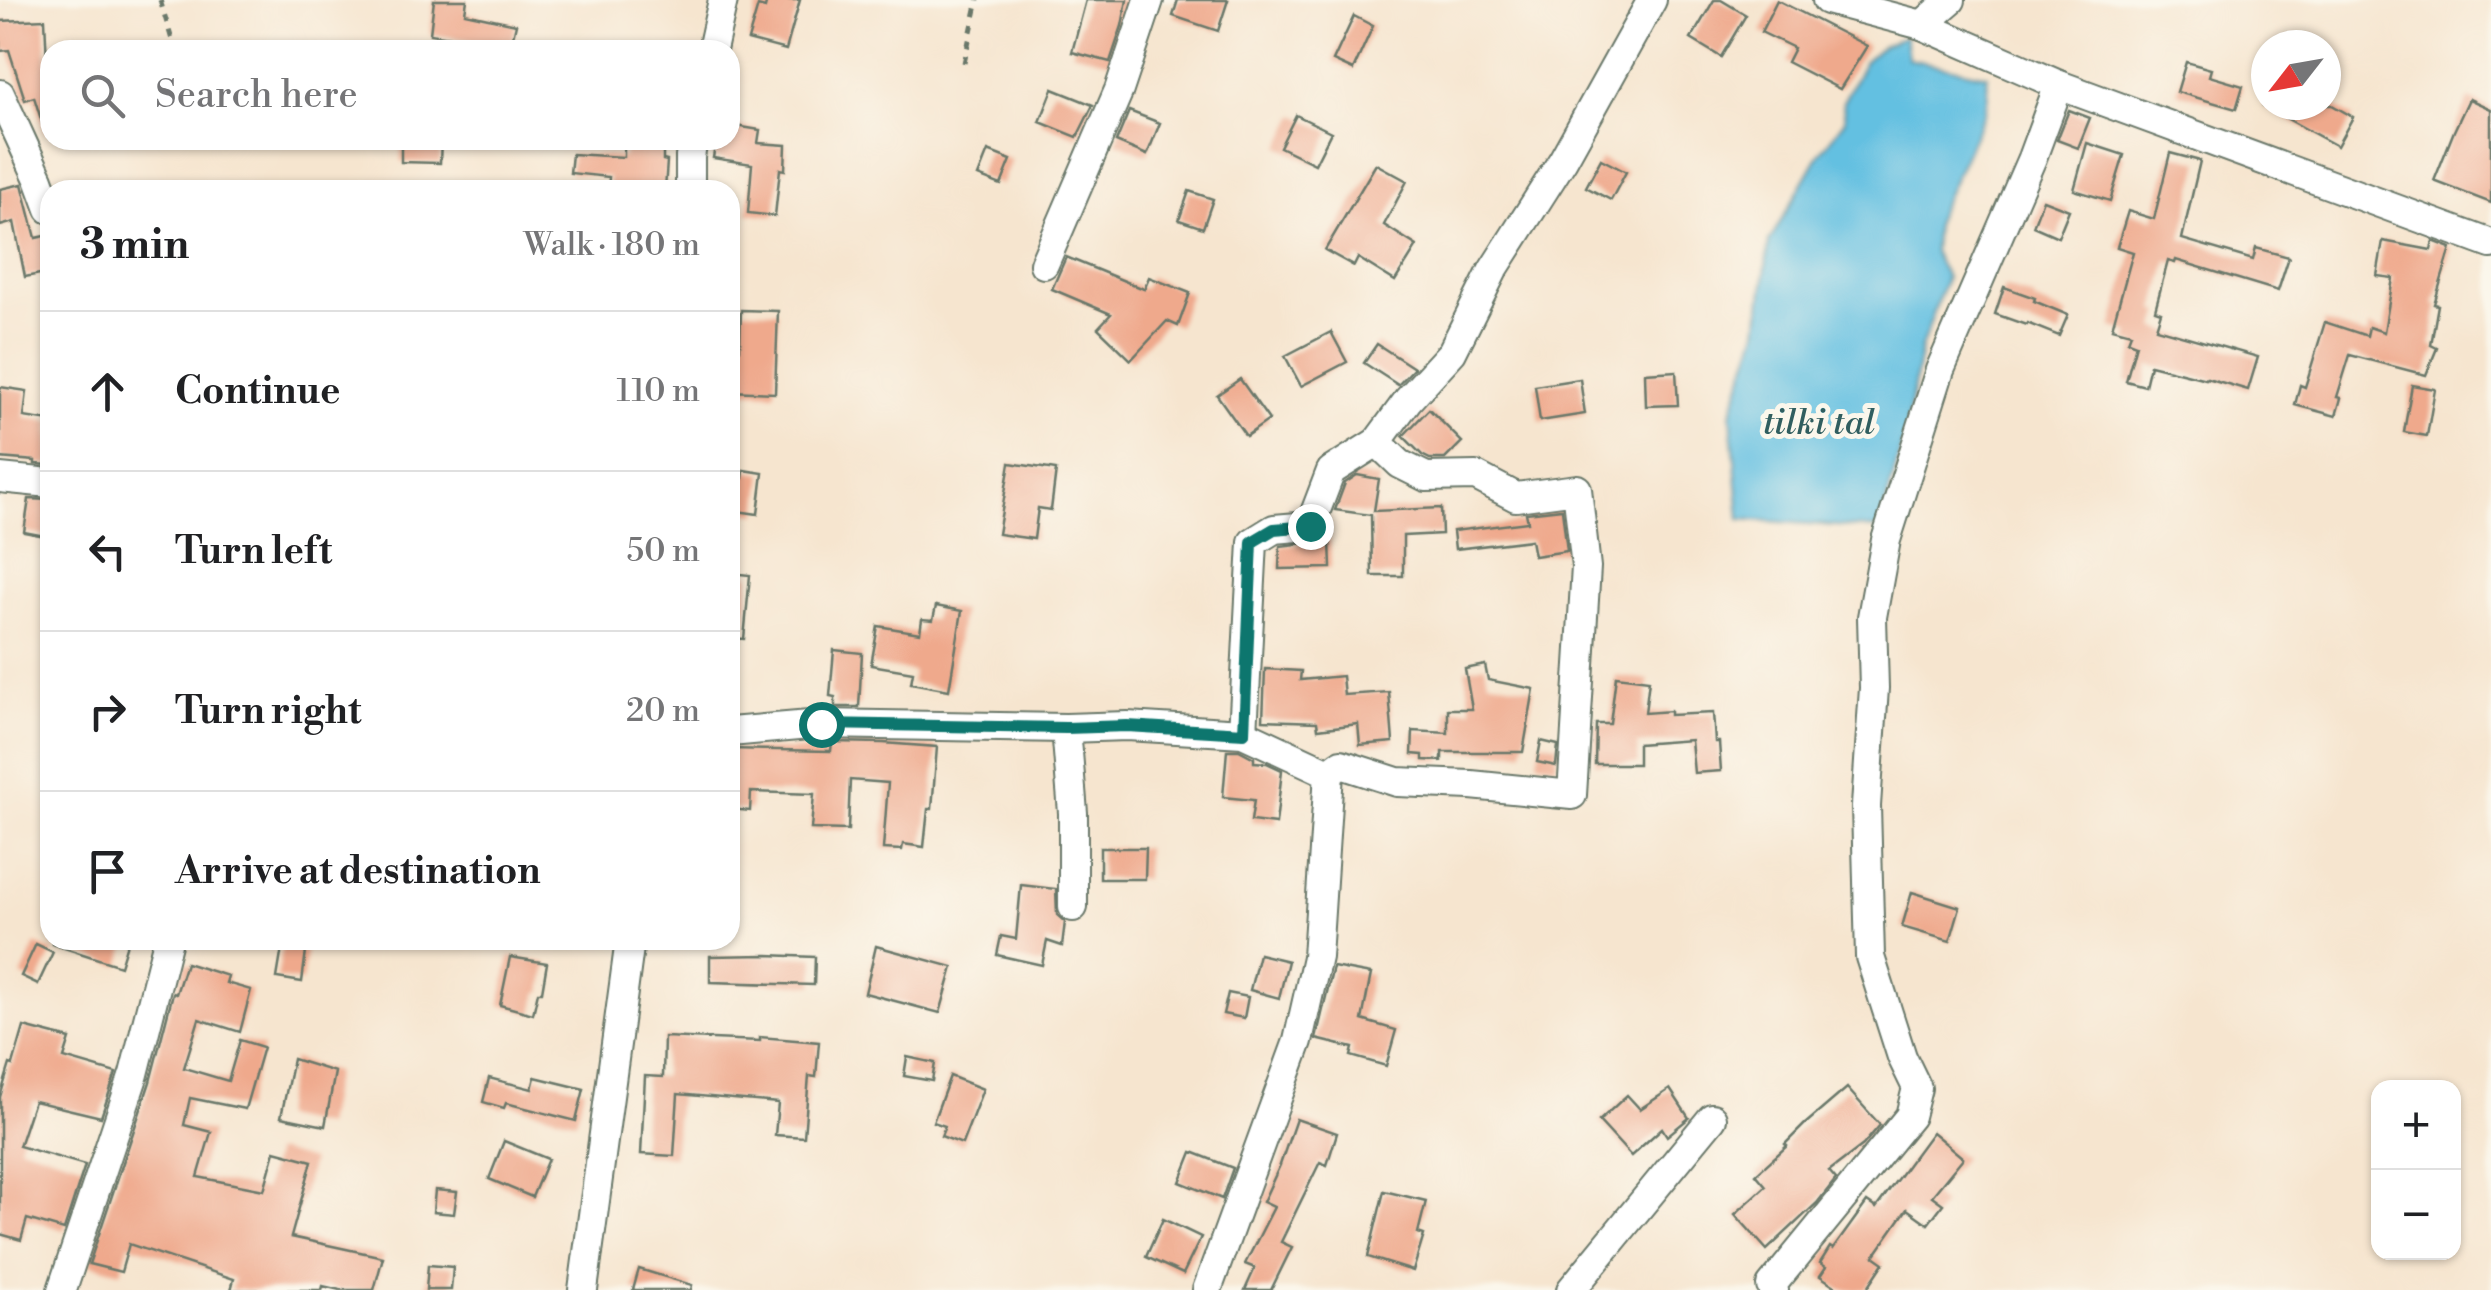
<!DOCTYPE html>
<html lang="en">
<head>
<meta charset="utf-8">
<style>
	:root { --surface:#fff; --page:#f2f2f2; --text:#202124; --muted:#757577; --line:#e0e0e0 }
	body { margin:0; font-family:"Libre Bodoni",serif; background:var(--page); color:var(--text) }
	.controls { position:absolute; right:30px; bottom:30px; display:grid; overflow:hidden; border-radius:20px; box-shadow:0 2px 8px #0004 }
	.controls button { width:90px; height:90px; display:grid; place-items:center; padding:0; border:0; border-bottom:2px solid var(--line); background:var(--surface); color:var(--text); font:50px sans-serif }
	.compass { position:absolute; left:2251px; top:30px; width:90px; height:90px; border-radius:50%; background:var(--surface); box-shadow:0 2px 8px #0004; rotate:239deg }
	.stop { position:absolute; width:30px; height:30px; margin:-22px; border:8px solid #0f766e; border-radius:50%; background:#fff }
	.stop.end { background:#0f766e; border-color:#fff; box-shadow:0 2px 10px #0008 }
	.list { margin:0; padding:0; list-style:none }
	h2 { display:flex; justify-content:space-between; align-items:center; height:130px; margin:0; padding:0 40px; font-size:42px }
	h2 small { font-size:32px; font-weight:400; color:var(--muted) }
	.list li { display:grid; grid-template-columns:65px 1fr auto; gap:30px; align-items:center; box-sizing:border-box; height:160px; padding:0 40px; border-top:2px solid var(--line) }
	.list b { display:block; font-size:38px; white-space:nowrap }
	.list em { font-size:32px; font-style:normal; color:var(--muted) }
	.icon { flex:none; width:55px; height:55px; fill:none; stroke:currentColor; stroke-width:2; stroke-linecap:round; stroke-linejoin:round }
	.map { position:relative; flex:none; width:2491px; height:1290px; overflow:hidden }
	.search { position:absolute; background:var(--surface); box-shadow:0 2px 8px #0004; left:40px; top:40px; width:700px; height:110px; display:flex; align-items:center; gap:25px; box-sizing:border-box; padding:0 35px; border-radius:30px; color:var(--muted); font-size:38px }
	.panel { position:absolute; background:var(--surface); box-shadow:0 2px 8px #0004; left:40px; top:180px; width:700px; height:770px; border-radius:30px }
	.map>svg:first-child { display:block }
	.water { fill:#63c0e1; stroke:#417e8a; stroke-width:2.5 }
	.building { fill:#efa98c }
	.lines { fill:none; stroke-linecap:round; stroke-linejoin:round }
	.minor-casing { stroke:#6a786a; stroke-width:32 }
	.path { stroke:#6a786a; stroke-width:5; stroke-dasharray:8 8; stroke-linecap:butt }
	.minor { stroke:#fff; stroke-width:28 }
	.route { stroke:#0f766e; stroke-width:12 }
	.labels { text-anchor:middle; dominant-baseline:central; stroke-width:10; stroke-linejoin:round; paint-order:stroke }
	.water-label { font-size:35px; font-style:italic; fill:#305e5f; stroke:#fbf7ec }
</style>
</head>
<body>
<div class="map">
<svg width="2491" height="1290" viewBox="0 0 2491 1290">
	<rect width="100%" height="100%" fill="#fbf7ec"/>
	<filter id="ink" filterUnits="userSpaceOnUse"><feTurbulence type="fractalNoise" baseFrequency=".01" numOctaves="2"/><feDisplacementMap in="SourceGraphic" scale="20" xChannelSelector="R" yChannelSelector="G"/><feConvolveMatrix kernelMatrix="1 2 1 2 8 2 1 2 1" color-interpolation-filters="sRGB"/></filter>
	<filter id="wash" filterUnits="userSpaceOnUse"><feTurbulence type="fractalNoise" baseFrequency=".0048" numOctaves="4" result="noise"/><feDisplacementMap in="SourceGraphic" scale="40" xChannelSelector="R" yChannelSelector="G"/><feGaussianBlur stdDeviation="2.25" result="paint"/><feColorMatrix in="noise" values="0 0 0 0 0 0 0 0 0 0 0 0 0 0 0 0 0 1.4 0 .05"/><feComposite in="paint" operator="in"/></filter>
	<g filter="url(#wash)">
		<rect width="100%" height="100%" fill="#f6e5cf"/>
		<path class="water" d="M1905 37 1908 59 1987 75 1988 95 1985 112 1935 221 1933 251 1946 278 1921 348 1905 434 1879 529 1740 519 1731 414 1758 331 1769 242 1820 153 1845 120 1843 102 1865 61 1881 47Z"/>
		<g id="blocks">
			<g class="building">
				<path d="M434 0H467L465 13 516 24 510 50H481L483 42 430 34Z"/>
				<path d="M767 0H800L786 50 748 40 758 6 765 8Z"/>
				<path d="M1086 0H1127L1122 26 1110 62 1072 52Z"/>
				<path d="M1178 0H1228L1218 31 1173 16Z"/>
				<path d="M1714 0H1721L1746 15 1721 57 1691 39Z"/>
				<path d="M1777 0 1867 46 1840 89 1787 62 1794 48 1761 32Z"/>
				<path d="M1354 16 1373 26 1353 70 1333 61Z"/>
				<path d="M45 19 47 62 50 61V131L45 132 34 97 25 100 9 50 0 51V21Z"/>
				<path d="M2186 62 2211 69 2209 76 2243 86 2236 109 2177 92Z"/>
				<path d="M1053 89 1093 105 1077 137 1040 122Z"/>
				<path d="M2469 99 2491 109V203L2434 181 2454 131Z"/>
				<path d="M2262 105H2332L2353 117 2337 146Z"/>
				<path d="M2069 110 2090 118 2078 148 2057 140Z"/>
				<path d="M1129 111 1160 123 1147 155 1116 142Z"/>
				<path d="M1296 115 1331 132 1315 164 1280 147Z"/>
				<path d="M730 125 760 130 758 143 786 145 785 170 780 169 775 216 748 213 752 164 713 158 716 140H730Z"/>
				<path d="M401 140H441L440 163 401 162Z"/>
				<path d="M624 140H663V160L667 161 665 190H608L609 177 570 173 572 154 624 157Z"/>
				<path d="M2087 143 2124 155 2110 201 2074 190Z"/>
				<path d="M988 151 1011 160 1001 185 978 176Z"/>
				<path d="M2170 153 2200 161 2182 239 2253 260 2256 248 2289 257 2278 291 2176 260 2175 263 2168 261 2155 310 2161 312 2156 328 2258 357 2248 390 2207 378 2206 379 2150 365 2145 386 2126 381 2136 344 2128 341 2131 333 2112 328 2133 252 2117 247 2128 211 2154 219Z"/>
				<path d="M1601 159 1626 172 1611 200 1586 187Z"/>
				<path d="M1376 164 1407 181 1384 225 1417 246 1395 281 1358 258 1354 266 1325 250Z"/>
				<path d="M22 184 36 238 50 235V272L25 277 14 222 0 226V189Z"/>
				<path d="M1189 191 1213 199 1203 228 1179 220Z"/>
				<path d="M2043 200 2069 210 2058 237 2033 226Z"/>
				<path d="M2383 241 2431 250 2433 241 2451 248 2434 304 2438 305 2431 345 2437 348 2426 375 2350 355 2337 397 2341 398 2336 416 2295 405 2300 385 2305 387 2325 322 2367 336 2369 327 2384 332 2393 278 2377 276Z"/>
				<path d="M1066 257 1144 289 1149 277 1190 293 1178 326 1167 321 1131 360 1098 328 1111 314 1052 289Z"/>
				<path d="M2004 287 2035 298 2034 301 2068 315 2059 336 2027 323 2026 325 1995 314Z"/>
				<path d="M741 310 778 311 775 393 730 391V348L740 349Z"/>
				<path d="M1331 332 1347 362 1301 386 1285 356Z"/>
				<path d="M1377 344 1414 368 1398 385 1364 363Z"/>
				<path d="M1676 371 1678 405 1646 406 1645 373Z"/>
				<path d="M1240 379 1269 420 1246 436 1217 395Z"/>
				<path d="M1580 379 1585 414 1540 421 1535 386Z"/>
				<path d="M2412 385 2435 389 2427 436 2404 432Z"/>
				<path d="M0 387 27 391 24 417 50 421V465L35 464V461L0 458Z"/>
				<path d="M1429 409 1462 442 1445 459H1430L1422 455 1403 436Z"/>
				<path d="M1010 463 1056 470 1051 510 1038 508 1034 539 998 534Z"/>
				<path d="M744 470 763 473 758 514 730 510V476L743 478Z"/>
				<path d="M1357 475 1379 479 1374 511 1441 508 1442 534 1403 536V576H1372L1371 515 1335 510 1345 483Z"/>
				<path d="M29 499 50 500V537L24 532Z"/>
				<path d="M1562 509 1567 551 1534 556 1531 540 1455 549 1453 531 1528 522 1526 513Z"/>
				<path d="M1330 540 1331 568 1279 569 1280 546Z"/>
				<path d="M730 573 750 575 744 639 730 638Z"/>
				<path d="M936 606 962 611 949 690 911 683 913 672 871 665 878 626 920 633 922 619 933 620Z"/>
				<path d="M834 650 862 653 859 707H835V697L830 696Z"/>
				<path d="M1485 665 1488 680 1534 689 1523 752H1442V761L1423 760V755L1412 754 1413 731 1448 733V709H1472L1465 669Z"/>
				<path d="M1265 669 1301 671 1300 680 1342 676 1344 695 1389 692 1393 742 1360 745 1358 724 1318 729 1317 722 1263 720Z"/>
				<path d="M1616 676 1649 680 1645 713 1670 711V715L1713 713 1715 742H1719L1721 771 1694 773 1691 740 1638 744V764H1595L1596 724H1610Z"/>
				<path d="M1541 741 1558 745 1556 766 1537 762Z"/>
				<path d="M832 742 883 743 937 747 932 809H928L924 847 903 844 902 850 883 849 888 783 850 780 848 830 811 829 814 794 751 792 750 811 730 809V749L831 751Z"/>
				<path d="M1227 750H1239L1254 758V762L1267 763 1282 770 1276 824 1251 821 1254 800 1223 797Z"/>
				<path d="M1100 848H1146L1145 879H1100Z"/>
				<path d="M1021 885 1056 889 1057 915 1065 922 1062 946 1047 941 1042 965 997 955 1001 936 1016 939Z"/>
				<path d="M1912 892 1960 907 1950 941 1902 927Z"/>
				<path d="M52 940H128L120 966 52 944Z"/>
				<path d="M36 944 53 952 38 984 21 976Z"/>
				<path d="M876 946 953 967 940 1013 865 993Z"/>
				<path d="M282 948 306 951 302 982 277 978Z"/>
				<path d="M1259 954 1288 961 1279 998 1250 990Z"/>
				<path d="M767 955 815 957 814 985 710 982V956Z"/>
				<path d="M510 957 547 963 542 992H538L533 1014 500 1005Z"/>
				<path d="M186 963 228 976 226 983 251 990 240 1032 199 1019 184 1068 228 1081 240 1040 263 1047 245 1109 190 1098 184 1125 211 1132 198 1177 264 1190 275 1151 312 1161 291 1237 383 1257 374 1290H340L323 1286 322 1290H231L234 1279 129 1244 121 1272 89 1264 150 1082 173 993 176 994Z"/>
				<path d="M1333 967 1371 974 1362 1020 1396 1030 1386 1066 1351 1056 1353 1048 1316 1039Z"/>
				<path d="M1228 993 1248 997 1244 1018 1223 1014Z"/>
				<path d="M24 1027 70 1039 64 1058 116 1073 101 1117 34 1101 19 1146 85 1165 64 1230 27 1219 21 1240 0 1234V1097L10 1064 13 1065Z"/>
				<path d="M664 1037 760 1041V1037L819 1042 816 1077 809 1076 804 1137 775 1135 778 1103 678 1094 674 1156 641 1154 645 1076 663 1077Z"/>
				<path d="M907 1057 935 1063 932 1081 904 1076Z"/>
				<path d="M293 1059 335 1072 325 1126 281 1117Z"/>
				<path d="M950 1076 983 1089 962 1144 941 1136 945 1126 933 1122Z"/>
				<path d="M535 1077 584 1089 576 1121 506 1103 504 1108 483 1102 489 1078 532 1089Z"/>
				<path d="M1847 1088 1880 1125 1863 1145 1829 1171 1836 1179 1817 1203 1767 1250 1735 1214 1766 1186 1756 1174 1787 1146 1785 1144 1805 1124Z"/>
				<path d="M1670 1089 1689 1118 1667 1136 1662 1128 1631 1156 1599 1121 1627 1095 1640 1109Z"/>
				<path d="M1296 1119 1337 1133 1327 1165 1320 1162 1281 1242 1292 1247 1271 1290H1245L1255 1268 1245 1264 1274 1207 1263 1202 1280 1165Z"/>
				<path d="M1932 1132 1963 1158 1932 1196 1943 1204 1928 1224 1907 1209 1874 1256 1884 1263 1866 1290H1841L1820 1276 1826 1267 1820 1263 1830 1247 1833 1249 1867 1202 1876 1208Z"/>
				<path d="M504 1141 548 1159 532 1197 489 1179Z"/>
				<path d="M1192 1152 1233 1168 1222 1199 1180 1182Z"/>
				<path d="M435 1190 457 1192 454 1214 433 1212Z"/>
				<path d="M1384 1191 1426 1201 1418 1233 1424 1235 1413 1271 1368 1257Z"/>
				<path d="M1163 1219 1201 1237 1183 1274 1146 1257Z"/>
				<path d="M428 1265 453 1267 451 1290H426Z"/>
				<path d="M639 1269 692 1285 691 1290H633Z"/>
			</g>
		</g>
	</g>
	<g filter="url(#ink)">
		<use href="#blocks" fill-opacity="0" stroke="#6a786a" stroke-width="2.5"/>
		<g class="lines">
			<g class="minor-casing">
				<g id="minor">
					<path d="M1827 0 1922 25 2059 85 2491 244"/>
					<path d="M1922 25 1951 0"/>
					<path d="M712 50 723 0"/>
					<path d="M0 94 39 179 50 209"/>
					<path d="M690 190V157L693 140"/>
					<path d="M1044 264 1119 90 1149 0"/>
					<path d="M0 478 50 483"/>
					<path d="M1066 728 1073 813V907"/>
					<path d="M730 732 821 724 1066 728 1127 726 1243 733 1329 773 1317 957 1298 1041 1207 1290"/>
					<path d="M1243 733 1253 542 1274 529 1310 526 1331 471 1377 442 1408 400 1452 352 1493 270 1563 160 1652 0"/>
					<path d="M1329 773 1341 764 1397 782 1471 785 1572 795 1586 567 1577 489 1516 497 1476 476 1426 477 1400 464 1377 442"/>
					<path d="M62 1290 134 1074 168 940"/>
					<path d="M583 1290 630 940"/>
					<path d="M1571 1290 1712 1118"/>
					<path d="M1774 1290 1771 1286 1910 1116 1917 1088 1902 1057 1870 957 1866 806 1874 688 1872 617 1886 540 1940 370 2032 158 2059 85"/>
				</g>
			</g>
			<g class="path">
				<path d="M160 0 175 50"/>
				<path d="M964 63 978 0"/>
			</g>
			<use href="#minor" class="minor"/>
		</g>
	</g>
	<g class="lines" filter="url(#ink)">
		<path class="route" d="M821 724 1066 728 1127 726 1244 733 1252 542 1274 529 1310 526"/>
	</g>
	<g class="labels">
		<g class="water-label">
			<text x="1819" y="423">tilki tal</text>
		</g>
	</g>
</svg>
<div class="controls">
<button>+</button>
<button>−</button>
</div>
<svg class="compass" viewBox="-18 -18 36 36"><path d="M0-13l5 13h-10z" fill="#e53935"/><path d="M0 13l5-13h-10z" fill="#757577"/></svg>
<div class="stop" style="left:821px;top:724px"></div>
<div class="stop end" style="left:1310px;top:526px"></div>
<div class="search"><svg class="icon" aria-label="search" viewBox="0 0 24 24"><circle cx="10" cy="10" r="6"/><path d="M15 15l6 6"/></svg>Search here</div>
<section class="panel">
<h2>3 min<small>Walk · 180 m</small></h2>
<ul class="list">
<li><svg class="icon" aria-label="ahead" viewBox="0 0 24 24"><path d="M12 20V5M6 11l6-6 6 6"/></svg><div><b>Continue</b></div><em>110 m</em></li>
<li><svg class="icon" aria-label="left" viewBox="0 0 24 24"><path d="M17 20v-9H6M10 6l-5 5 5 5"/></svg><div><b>Turn left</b></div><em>50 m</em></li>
<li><svg class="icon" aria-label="right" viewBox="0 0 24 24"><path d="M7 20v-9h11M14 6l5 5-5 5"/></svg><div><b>Turn right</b></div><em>20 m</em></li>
<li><svg class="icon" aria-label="arrive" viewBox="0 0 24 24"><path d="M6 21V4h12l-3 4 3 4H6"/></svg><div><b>Arrive at destination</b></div></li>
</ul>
</section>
</div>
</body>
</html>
